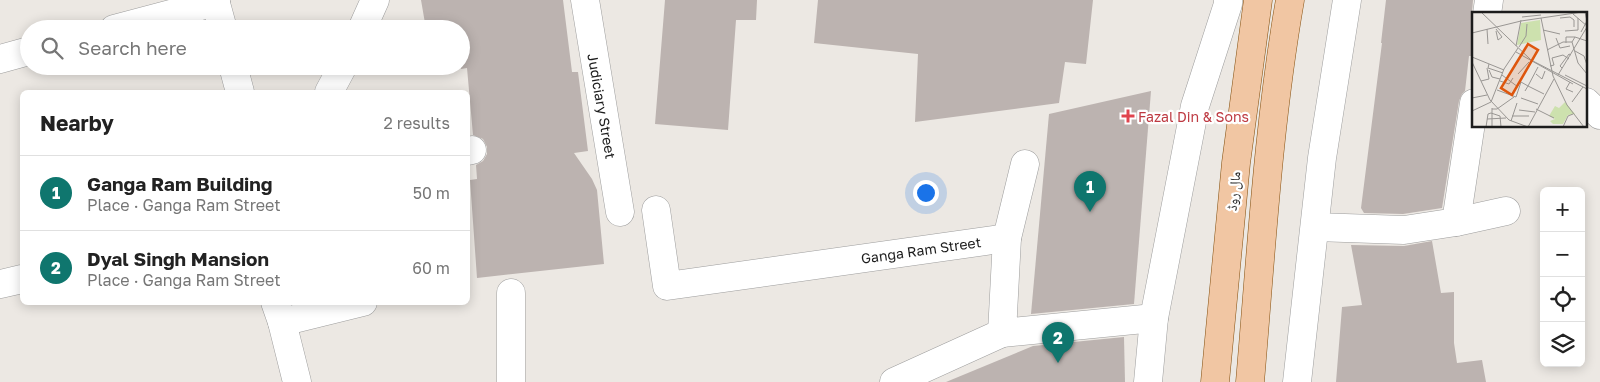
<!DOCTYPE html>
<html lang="en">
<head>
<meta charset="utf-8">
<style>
	:root { --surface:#fff; --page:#f6f6f6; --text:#222; --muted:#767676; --line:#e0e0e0; --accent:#0f766e }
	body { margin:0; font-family:"Golos Text","Noto Naskh Arabic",sans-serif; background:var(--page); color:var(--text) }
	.controls { position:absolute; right:15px; bottom:15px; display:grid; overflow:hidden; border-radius:8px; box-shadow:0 2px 12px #0003 }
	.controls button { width:45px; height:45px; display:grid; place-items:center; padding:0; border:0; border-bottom:1px solid var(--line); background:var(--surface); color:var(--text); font:25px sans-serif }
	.you { position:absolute; left:925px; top:192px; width:18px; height:18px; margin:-12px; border:4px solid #fff; border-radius:50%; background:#1a73e8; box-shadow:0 0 0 8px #1a73e833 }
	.badge { display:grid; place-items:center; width:32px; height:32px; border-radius:50%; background:var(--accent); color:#fff; font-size:16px; font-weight:700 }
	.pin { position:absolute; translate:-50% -41px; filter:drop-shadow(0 1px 2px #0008) }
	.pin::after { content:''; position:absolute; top:26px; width:18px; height:15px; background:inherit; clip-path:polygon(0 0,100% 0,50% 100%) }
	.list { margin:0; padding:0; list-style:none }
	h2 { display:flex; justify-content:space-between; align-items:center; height:65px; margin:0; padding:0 20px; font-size:21px }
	h2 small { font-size:16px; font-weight:400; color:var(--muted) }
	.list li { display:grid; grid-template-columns:32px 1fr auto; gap:15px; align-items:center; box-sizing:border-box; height:75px; padding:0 20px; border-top:1px solid var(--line) }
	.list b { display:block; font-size:19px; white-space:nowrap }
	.list p { margin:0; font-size:16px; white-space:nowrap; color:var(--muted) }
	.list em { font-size:16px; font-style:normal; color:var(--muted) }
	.icon { flex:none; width:28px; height:28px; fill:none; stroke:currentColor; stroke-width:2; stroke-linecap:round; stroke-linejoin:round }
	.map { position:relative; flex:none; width:1600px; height:382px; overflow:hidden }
	.search { position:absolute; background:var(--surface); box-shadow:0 2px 12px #0003; left:20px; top:20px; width:450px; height:55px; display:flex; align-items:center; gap:12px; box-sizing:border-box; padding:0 18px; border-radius:28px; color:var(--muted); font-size:19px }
	.panel { position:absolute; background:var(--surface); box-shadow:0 2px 12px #0003; left:20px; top:90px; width:450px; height:215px; border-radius:8px }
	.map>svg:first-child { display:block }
	.building { fill:#bcb3b0 }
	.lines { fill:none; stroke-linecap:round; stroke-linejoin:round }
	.minor-casing { stroke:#9d9d9d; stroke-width:29 }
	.major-casing { stroke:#845010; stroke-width:29 }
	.minor { stroke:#fff; stroke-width:28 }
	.major { stroke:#f1c6a3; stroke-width:28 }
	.health-dot { fill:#e0444e; stroke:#fff; stroke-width:2 }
	.labels { text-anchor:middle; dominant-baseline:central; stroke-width:4.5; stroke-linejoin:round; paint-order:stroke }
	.street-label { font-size:14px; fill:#1c1c1c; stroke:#fff }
	.health-label { font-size:14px; fill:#be3a42; stroke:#fff; text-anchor:start }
	.inset-road { fill:none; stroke:#999693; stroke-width:1 }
	.view { fill:#de560d; fill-opacity:0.15; stroke:#de560d; stroke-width:2.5 }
	.inset-edge { fill:none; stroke:#1c1c1c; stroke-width:2.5 }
</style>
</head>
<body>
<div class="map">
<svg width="1600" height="382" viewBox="0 0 1600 382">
	<rect width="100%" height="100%" fill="#ece8e3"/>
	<g class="building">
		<path d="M421 0H563L572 72H578L588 151 574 153 592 179 597 190 604 264 477 278 470 180 477 179 476 165 483 161 487 154V147L483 139 473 135 467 68 461 69V29H426Z"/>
		<path d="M665 0H757L756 20H736L728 130 655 124Z"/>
		<path d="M818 0H1093L1086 64 1065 62 1059 103 915 122 918 54 814 43Z"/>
		<path d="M1386 0H1473L1472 12 1474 22V56H1469L1465 91 1462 94 1459 101 1442 208 1403 214 1364 213 1361 208 1382 43H1381Z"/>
		<path d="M1151 91 1134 304 1031 314 1049 114Z"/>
		<path d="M1432 241 1441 293 1454 292V343L1457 363 1482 360 1486 382H1336L1342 307 1362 305 1351 245 1404 246Z"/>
		<path d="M1124 337 1125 382H946L1033 346Z"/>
	</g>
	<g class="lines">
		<g class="minor-casing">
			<g id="minor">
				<path d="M215 0 223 29"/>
				<path d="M585 0 620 212"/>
				<path d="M1487 14 1489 0"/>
				<path d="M114 29 216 2"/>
				<path d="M362 29 375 0"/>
				<path d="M0 59 29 51"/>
				<path d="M233 66 240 92"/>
				<path d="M329 92 343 66"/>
				<path d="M1586 102 1600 115"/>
				<path d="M468 151 472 150"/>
				<path d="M656 210 667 286 1007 238 1002 333 1154 318"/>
				<path d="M1456 222 1474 103"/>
				<path d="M1315 227 1404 230 1456 222 1506 211"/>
				<path d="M1007 238 1025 164"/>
				<path d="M0 284 22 279"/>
				<path d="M275 302 282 322 297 382"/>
				<path d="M282 322 363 302"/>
				<path d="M511 382V293"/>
				<path d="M894 382 1002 333"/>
				<path d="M1148 382 1154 318 1195 106 1228 4V0"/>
				<path d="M1297 382 1322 158 1347 0"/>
			</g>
		</g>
		<g class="major-casing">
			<g id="major">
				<path d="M1215 382 1236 163 1258 0"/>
				<path d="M1250 382C1261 255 1268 126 1290 0"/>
			</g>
		</g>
		<use href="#minor" class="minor"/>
		<use href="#major" class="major"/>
	</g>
	<path class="health-dot" d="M1125.5 108.5h5v5h5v5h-5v5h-5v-5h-5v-5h5z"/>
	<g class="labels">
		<g class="street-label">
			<text transform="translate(602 106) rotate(80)">Judiciary Street</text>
			<text transform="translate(1233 191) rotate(-84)">مال روڈ</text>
			<text transform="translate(921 250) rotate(-8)">Ganga Ram Street</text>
		</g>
		<g class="health-label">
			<text x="1138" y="116">Fazal Din &amp; Sons</text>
		</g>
	</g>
	<g transform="translate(1472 12)">
		<rect width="115" height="115" fill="#ece8e3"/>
		<path d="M68 8 69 28 45 33 49 11ZM93 90 103 102 96 103 91 112H81L78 109 83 107 77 104 83 94 87 96Z" fill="#cde1ae"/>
		<path class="inset-road" d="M9 0 59 48 115 77M101 2 115 14M50 5 69 3M69 6 81 64 95 93 112 115M88 6 98 5 102 8V15M15 17 16 32M71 18 88 22M24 19 26 28 30 25 24 17M93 19 106 18V6M109 20 115 9 113 0M0 21 49 9 110 0M84 26 88 36 98 34M100 30 103 25 115 29M94 31V25H103M44 34 49 8M47 35 54 24 55 12M75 38 91 30H100L106 51 115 62M103 39 112 44 115 53M44 40 101 72M0 45 32 58M0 50 18 88 37 108 56 115M17 52 16 56 31 61M78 54 82 53 80 46 91 43 97 47M90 56 88 54 97 42 99 43M17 58 20 65 28 67M46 62 57 50M64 62 70 67 73 59M30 63 46 75M86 63 115 15M93 63 115 74M9 69 17 67 15 56M28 69 37 72 41 66M49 70 56 74 66 55M98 70 94 77 101 80M25 78 44 85 49 70M53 79 56 74 72 82M0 86 15 83M49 86 66 92M19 90 32 57 46 36M100 90 111 75M20 97H25L42 85M64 97 82 106M47 98 63 100M0 99 19 90M19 101 28 104 29 115M40 104H57M15 107 34 106M39 109 45 91M14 115 16 102 19 101M20 115V96M56 115 82 67M91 115 96 104 101 102"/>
		<path class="view" d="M56 32 66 38 40 83 29 76Z"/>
		<rect width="115" height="115" class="inset-edge"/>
	</g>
</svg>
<div class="controls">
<button>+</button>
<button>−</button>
<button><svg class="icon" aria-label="locate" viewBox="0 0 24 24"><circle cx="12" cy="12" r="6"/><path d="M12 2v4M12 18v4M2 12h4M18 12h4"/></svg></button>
<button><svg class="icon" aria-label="layers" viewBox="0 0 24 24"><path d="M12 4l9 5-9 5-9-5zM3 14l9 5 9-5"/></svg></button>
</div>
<div class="you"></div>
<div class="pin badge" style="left:1090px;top:212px">1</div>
<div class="pin badge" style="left:1058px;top:363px">2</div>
<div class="search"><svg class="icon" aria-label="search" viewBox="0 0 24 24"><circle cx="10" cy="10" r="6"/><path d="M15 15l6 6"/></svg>Search here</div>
<section class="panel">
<h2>Nearby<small>2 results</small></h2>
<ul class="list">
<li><span class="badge">1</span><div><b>Ganga Ram Building</b><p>Place · Ganga Ram Street</p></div><em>50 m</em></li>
<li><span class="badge">2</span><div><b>Dyal Singh Mansion</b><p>Place · Ganga Ram Street</p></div><em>60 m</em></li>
</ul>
</section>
</div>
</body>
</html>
